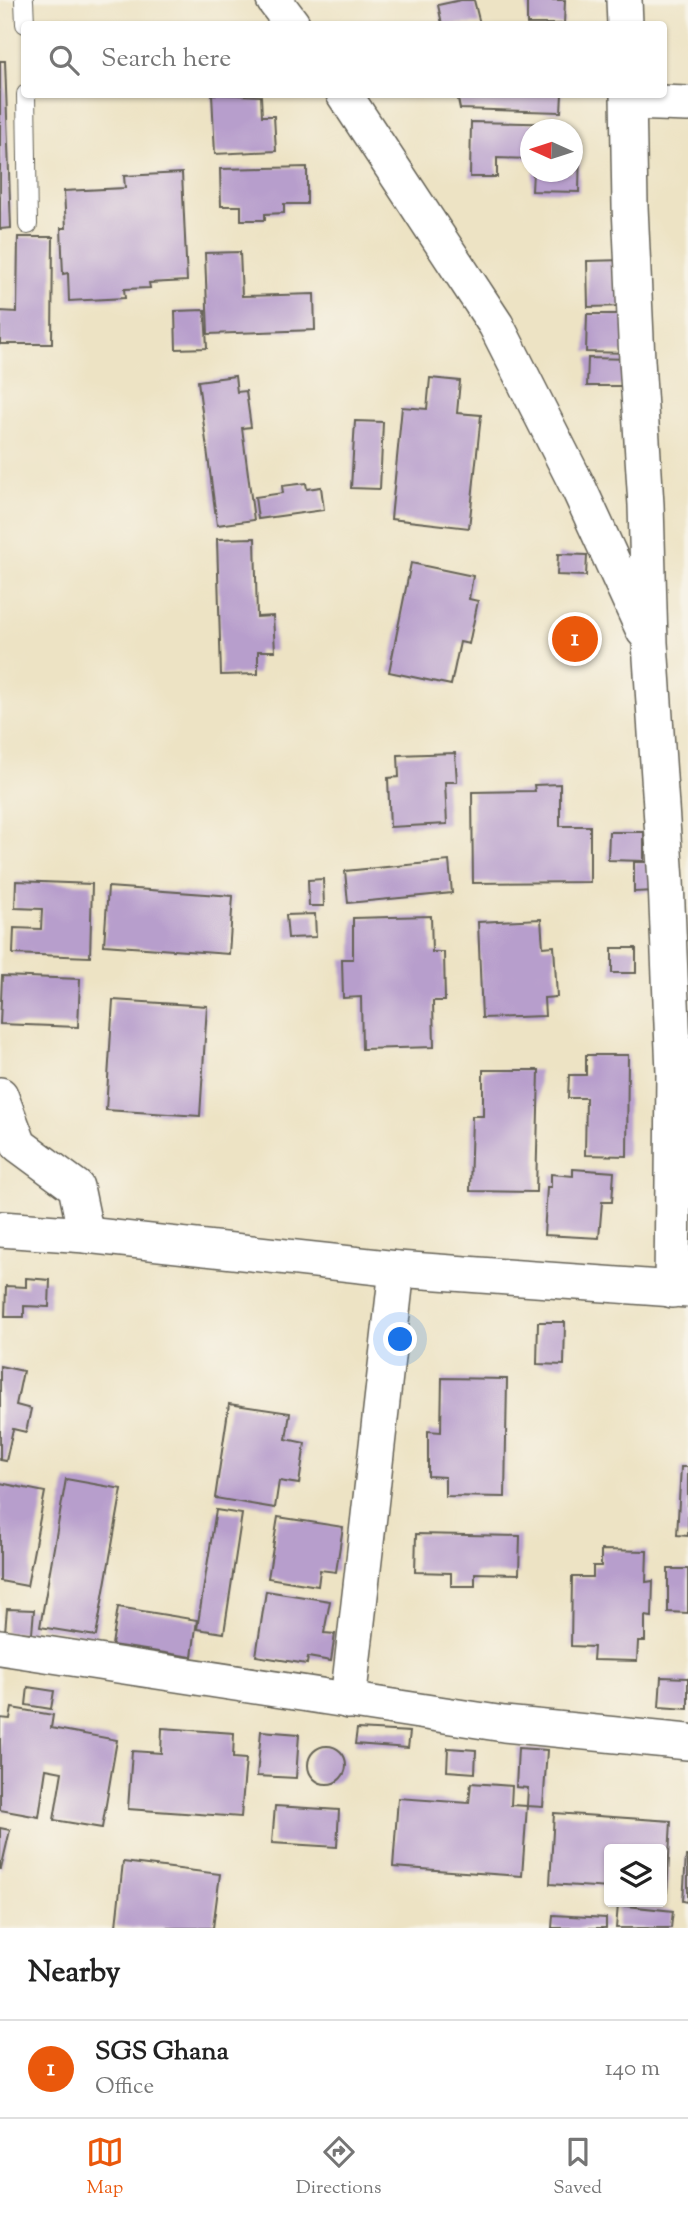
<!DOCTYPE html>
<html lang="en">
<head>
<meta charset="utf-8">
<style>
	:root { --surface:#fff; --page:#f6f6f6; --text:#222; --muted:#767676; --line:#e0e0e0; --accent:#ea580c }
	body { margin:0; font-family:"Sorts Mill Goudy",serif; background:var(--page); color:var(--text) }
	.controls { position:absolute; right:21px; bottom:21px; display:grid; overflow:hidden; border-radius:7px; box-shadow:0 2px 5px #0004 }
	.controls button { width:63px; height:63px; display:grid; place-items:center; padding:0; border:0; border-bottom:2px solid var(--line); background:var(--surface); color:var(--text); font:35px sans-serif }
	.compass { position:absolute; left:520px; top:119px; width:63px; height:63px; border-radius:50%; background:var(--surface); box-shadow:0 2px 5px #0004; rotate:273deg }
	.you { position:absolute; left:401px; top:1340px; width:24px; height:24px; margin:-18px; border:5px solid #fff; border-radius:50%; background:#1a73e8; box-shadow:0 0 0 10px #1a73e833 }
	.badge { display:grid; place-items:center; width:46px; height:46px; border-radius:50%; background:var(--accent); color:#fff; font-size:23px; font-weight:700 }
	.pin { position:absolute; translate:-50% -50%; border:4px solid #fff; box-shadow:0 2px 7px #0006 }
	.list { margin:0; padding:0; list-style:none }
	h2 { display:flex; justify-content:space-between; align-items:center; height:91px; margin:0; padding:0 28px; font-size:30px }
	h2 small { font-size:23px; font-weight:400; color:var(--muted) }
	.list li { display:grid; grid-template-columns:46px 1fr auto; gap:21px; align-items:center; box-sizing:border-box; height:98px; padding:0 28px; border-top:2px solid var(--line) }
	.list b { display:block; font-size:26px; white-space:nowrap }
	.list p { margin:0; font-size:23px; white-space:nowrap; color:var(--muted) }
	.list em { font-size:23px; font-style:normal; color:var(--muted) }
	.icon { flex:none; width:38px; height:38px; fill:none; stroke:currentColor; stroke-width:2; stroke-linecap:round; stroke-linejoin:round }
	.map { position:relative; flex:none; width:688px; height:1928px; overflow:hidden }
	.search { position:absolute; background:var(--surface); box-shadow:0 2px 5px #0004; left:21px; right:21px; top:21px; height:77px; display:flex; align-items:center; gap:18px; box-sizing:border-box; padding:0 24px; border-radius:7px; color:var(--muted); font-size:26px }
	.sheet { height:189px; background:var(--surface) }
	nav { display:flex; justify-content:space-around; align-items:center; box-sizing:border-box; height:98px; border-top:2px solid var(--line); background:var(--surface); font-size:19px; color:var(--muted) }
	nav a { display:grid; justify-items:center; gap:4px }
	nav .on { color:var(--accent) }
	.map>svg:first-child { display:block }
	.building { fill:#b79ecc }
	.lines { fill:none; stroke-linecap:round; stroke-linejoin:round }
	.service-casing { stroke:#656257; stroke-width:20 }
	.minor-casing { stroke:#656257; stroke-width:38 }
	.service { stroke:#fff; stroke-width:18 }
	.minor { stroke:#fff; stroke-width:35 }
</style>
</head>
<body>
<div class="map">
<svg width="688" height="1928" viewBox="0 0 688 1928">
	<rect width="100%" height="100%" fill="#f7f3e8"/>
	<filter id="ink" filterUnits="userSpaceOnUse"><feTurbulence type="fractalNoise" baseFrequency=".0143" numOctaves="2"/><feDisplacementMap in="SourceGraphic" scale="14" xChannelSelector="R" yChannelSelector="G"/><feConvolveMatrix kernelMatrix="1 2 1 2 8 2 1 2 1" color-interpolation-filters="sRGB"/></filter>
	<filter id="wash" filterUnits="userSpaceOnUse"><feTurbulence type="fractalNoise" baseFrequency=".00686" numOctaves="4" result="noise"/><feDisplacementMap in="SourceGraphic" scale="28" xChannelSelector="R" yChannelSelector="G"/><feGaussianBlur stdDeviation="1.57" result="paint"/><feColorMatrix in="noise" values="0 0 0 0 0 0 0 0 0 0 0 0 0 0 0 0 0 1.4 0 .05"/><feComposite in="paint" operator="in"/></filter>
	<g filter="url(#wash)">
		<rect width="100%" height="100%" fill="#ede3c4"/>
		<g id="blocks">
			<g class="building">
				<path d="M461 0H474L480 24H442L438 5Z"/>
				<path d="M527 0H565L564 24H527Z"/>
				<path d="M0 61H5L11 228 0 229Z"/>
				<path d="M212 94 261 96 262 116H274L276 151 215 154Z"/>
				<path d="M457 94H562L561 112 460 109Z"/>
				<path d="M471 122 570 124V130H530V159L497 158V177H470Z"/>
				<path d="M572 143H580L579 192 532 191 533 172H572Z"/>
				<path d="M307 167V204H284V213L265 214V220H241V206H221L220 169Z"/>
				<path d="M182 173 187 281 149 283 150 288 124 289 125 298 69 301 68 273 63 274 61 228H66L64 191 125 188 124 176Z"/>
				<path d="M18 237H53L52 344H0V311L17 312Z"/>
				<path d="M240 252 242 296 314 294 315 330 208 334 205 253Z"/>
				<path d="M624 260 625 306 588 307 587 261Z"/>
				<path d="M205 310 207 348 176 349 175 311Z"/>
				<path d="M587 314H630V353L586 352Z"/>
				<path d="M588 358 632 359V386H587Z"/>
				<path d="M235 376 237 392 246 391 251 427 242 428 254 520 217 525 198 381Z"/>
				<path d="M430 378 460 381 457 413 481 415 469 528 391 519 402 407 427 409Z"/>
				<path d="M355 421 383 422 380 489 351 488Z"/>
				<path d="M306 483 307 489 321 487 324 510 258 519 255 497 283 493 282 486Z"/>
				<path d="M255 538 257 617 273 616 275 651H258V674L221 675 217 539Z"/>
				<path d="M558 554 587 555 586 576 557 575Z"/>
				<path d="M411 563 473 576 469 599 478 601 469 644 460 642 451 685 389 672Z"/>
				<path d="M455 753 457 782H445L447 824 390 827 388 778 399 777 398 755Z"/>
				<path d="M560 784V826H590V882L473 883 472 792 535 791 534 785Z"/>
				<path d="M609 832H644V861L608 860Z"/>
				<path d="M449 861 452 893 348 903 345 871Z"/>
				<path d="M634 862H655V891L634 892Z"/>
				<path d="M323 879 324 906H309L308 880Z"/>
				<path d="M16 881 92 884 90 957 13 954 14 928 41 929 42 909 15 908Z"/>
				<path d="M108 887 233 896 229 954 104 945Z"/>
				<path d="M315 914 316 937 288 938 286 915Z"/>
				<path d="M431 916 432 952H444L445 1001H433L434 1047 362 1049 361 997 343 998 342 959H353V918Z"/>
				<path d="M541 919 543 947 554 946 557 997 544 998 545 1016 482 1018 478 922Z"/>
				<rect x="612" y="948" width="24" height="25"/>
				<path d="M2 976 80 979 78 1027 0 1024Z"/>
				<path d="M113 1000 207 1006 200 1116 106 1110Z"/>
				<path d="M586 1055H628L627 1156 585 1155 586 1098H568L569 1075H586Z"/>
				<path d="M483 1070H539L536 1192 470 1191 472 1116H483Z"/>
				<path d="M573 1169 614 1172 612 1202H602L599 1238 544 1235 547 1187H551V1174L573 1176Z"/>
				<path d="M26 1278 50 1280 49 1307 24 1306V1317H5L6 1286 26 1287Z"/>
				<path d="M538 1322H565L564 1365 537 1364Z"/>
				<path d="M0 1366 23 1371 16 1405 31 1409 26 1432 13 1429 6 1461 0 1460Z"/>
				<path d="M442 1378 507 1379 505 1497 445 1496V1477L428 1476V1431L441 1432Z"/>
				<path d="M229 1404 290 1413 286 1439 305 1443 299 1484 279 1481 275 1508 215 1498Z"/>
				<path d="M681 1467H688V1536L677 1535Z"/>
				<path d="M66 1479 122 1489 96 1636 40 1627Z"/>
				<path d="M0 1483 45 1492 27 1586 0 1581Z"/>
				<path d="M216 1510 242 1514 224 1633 197 1629Z"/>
				<path d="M278 1517 343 1527 336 1572 320 1570 318 1586 268 1578Z"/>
				<path d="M416 1534 520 1536 519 1574 475 1573V1586H451V1573L415 1572Z"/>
				<path d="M601 1550 647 1551 646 1582 653 1581 652 1617 645 1616V1641H638L637 1661 593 1660 594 1647 571 1646 572 1577H593V1566H601Z"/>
				<path d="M668 1569H688V1613L668 1612Z"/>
				<path d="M266 1591 330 1601 324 1633 335 1634 331 1661 308 1657 307 1664 256 1656Z"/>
				<path d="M118 1607 197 1620 192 1657 112 1645Z"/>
				<path d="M7 1609 34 1610 32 1633 5 1632Z"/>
				<path d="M661 1677 688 1678V1709L659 1707Z"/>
				<path d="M28 1687 54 1691 51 1709 26 1705Z"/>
				<path d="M12 1708 53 1715 51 1728 117 1740 102 1828 54 1820 62 1772 46 1769 39 1817 0 1810V1718L10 1719Z"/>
				<path d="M162 1728 234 1733 233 1758 246 1759 241 1817 128 1809 132 1751 161 1753Z"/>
				<path d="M357 1729 410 1732 408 1748 355 1744Z"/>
				<path d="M261 1731 299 1734 296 1778 257 1776Z"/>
				<circle cx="327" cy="1765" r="19"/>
				<path d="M448 1748 476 1750 475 1773 447 1771Z"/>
				<path d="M518 1748 547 1750 543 1807 527 1806 528 1788 516 1787Z"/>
				<path d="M471 1783 512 1786 511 1805 527 1806 522 1876 393 1867 398 1798 469 1803Z"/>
				<path d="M275 1806 339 1810 337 1847 272 1843Z"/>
				<path d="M554 1813 671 1821 667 1892 662 1891V1849H609V1888L550 1884Z"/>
				<path d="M0 1828 10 1830 1 1869H0Z"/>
				<path d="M686 1856H688V1902L683 1901Z"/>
				<path d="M123 1862 220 1874 213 1928H133L116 1926Z"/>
				<path d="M618 1905 673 1911 671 1928H616Z"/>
				<path d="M553 1915 606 1918V1928H552Z"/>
			</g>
		</g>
	</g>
	<g filter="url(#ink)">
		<use href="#blocks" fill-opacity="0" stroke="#656257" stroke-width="2"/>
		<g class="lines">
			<g class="service-casing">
				<g id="service">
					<path d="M24 0 25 24"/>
					<path d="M26 94 28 225"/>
				</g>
			</g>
			<g class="minor-casing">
				<g id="minor">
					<path d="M274 0 292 24"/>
					<path d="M624 0 625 24"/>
					<path d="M344 94 496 325 580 491 644 631"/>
					<path d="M628 94 630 206 637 360 646 505 650 643 666 881 674 1072 672 1290"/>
					<path d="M629 102 688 104"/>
					<path d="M0 1095 19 1145 76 1187 86 1235"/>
					<path d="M0 1229 86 1235 397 1269 688 1290"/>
					<path d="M0 1647 504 1724 688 1742"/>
					<path d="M348 1701 397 1269"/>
				</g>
			</g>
			<use href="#service" class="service"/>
			<use href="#minor" class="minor"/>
		</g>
	</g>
</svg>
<div class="controls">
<button><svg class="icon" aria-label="layers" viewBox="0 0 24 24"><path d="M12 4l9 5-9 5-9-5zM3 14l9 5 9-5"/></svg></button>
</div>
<svg class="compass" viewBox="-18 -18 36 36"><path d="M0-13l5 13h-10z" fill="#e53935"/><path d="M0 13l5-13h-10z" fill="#767676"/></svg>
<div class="you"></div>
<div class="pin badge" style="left:575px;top:639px">1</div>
<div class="search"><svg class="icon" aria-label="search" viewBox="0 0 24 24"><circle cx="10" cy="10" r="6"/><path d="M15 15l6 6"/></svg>Search here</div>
</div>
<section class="sheet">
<h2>Nearby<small></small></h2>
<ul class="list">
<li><span class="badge">1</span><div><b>SGS Ghana</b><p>Office</p></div><em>140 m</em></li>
</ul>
</section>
<nav>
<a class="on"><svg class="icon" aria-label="map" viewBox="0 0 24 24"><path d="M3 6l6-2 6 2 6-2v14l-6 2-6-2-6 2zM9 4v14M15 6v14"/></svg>Map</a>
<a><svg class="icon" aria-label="directions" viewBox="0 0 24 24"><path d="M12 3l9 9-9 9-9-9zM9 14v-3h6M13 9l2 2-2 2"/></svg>Directions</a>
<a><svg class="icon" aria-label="saved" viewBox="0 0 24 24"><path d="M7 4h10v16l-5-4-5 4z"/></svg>Saved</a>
</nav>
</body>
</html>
